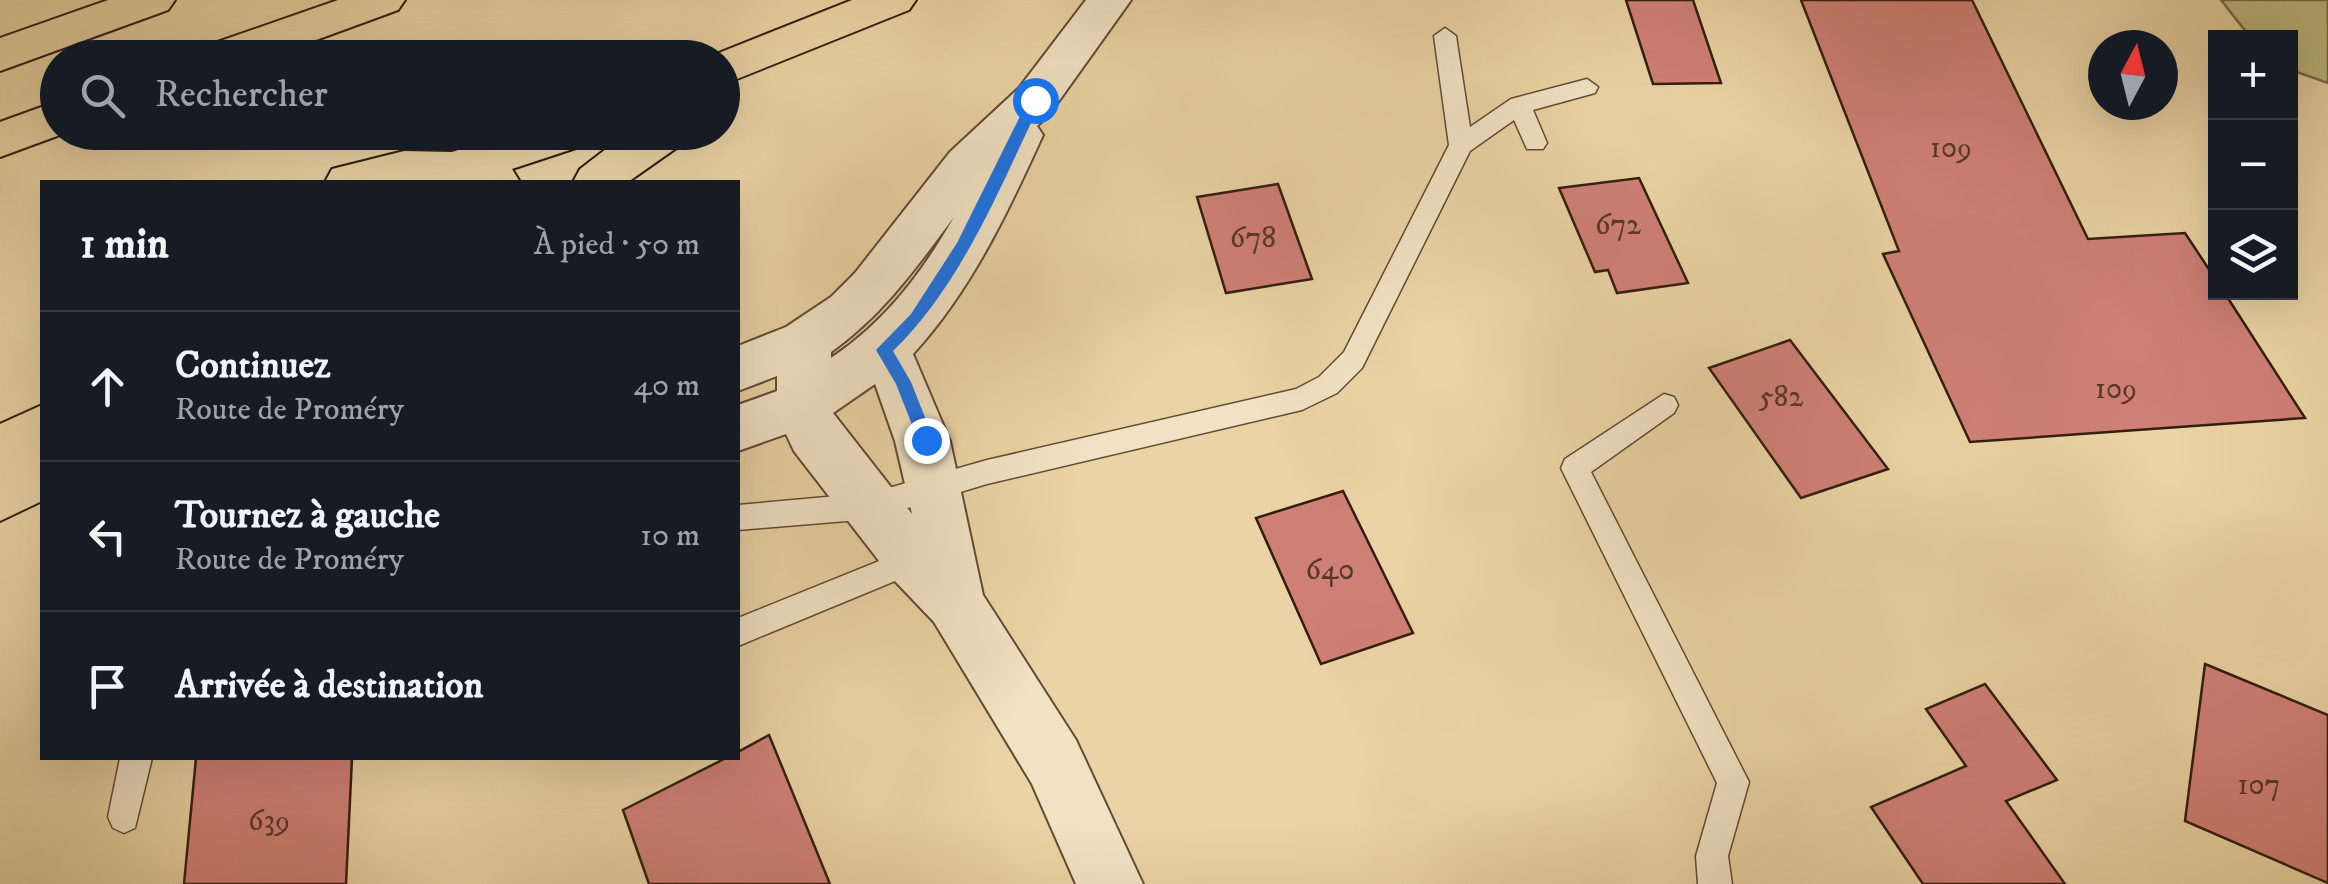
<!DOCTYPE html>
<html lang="fr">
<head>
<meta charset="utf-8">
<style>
	:root { --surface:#171b24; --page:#242831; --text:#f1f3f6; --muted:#9ea1a6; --line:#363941 }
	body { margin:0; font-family:"IM FELL DW Pica",serif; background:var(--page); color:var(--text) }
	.controls { position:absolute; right:30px; top:30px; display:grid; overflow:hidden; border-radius:0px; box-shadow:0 10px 40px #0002 }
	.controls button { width:90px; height:90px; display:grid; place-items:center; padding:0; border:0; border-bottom:2px solid var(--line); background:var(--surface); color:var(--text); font:50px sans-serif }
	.compass { position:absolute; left:2088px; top:30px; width:90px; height:90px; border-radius:50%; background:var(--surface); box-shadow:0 10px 40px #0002; rotate:7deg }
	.stop { position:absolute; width:30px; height:30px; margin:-22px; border:8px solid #1a73e8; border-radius:50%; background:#fff }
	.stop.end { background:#1a73e8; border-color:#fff; box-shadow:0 2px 10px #0008 }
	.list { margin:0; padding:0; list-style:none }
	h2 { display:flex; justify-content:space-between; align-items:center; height:130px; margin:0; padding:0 40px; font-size:42px }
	h2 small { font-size:32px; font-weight:400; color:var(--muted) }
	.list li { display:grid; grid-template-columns:65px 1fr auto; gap:30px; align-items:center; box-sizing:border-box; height:150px; padding:0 40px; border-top:2px solid var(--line) }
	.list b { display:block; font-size:38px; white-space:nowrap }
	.list p { margin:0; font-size:32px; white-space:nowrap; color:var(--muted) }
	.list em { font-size:32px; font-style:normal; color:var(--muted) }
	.icon { flex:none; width:55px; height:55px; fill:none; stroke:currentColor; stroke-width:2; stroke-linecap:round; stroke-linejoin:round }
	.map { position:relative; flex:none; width:2328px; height:884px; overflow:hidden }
	.search { position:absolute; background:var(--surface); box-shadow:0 10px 40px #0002; left:40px; top:40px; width:700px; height:110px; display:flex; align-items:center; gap:25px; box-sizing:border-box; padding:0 35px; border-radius:55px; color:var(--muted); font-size:38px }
	.panel { position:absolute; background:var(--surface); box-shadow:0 10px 40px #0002; left:40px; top:180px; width:700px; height:580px; border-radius:0px }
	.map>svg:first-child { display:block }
	.green { fill:#bfba81; stroke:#786c48; stroke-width:2.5 }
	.building { fill:#cf8076; stroke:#321e10; stroke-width:2.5 }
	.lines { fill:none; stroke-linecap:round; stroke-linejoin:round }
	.service-casing { stroke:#604b35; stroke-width:3 }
	.tertiary-casing { stroke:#604b35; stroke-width:4 }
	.trunk-casing { stroke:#321e10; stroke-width:4 }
	.motorway-casing { stroke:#321e10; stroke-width:4 }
	.service { fill:#f1e2c4; fill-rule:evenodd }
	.tertiary { fill:#f1e2c4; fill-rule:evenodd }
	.trunk { fill:#ead3a4; fill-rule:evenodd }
	.motorway { fill:#ead3a4; fill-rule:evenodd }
	.route { fill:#1a73e8 }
	.labels { text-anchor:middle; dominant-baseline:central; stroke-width:8; stroke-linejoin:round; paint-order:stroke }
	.number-label { font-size:30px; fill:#59362a }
</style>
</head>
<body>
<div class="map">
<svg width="2328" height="884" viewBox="0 0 2328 884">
	<rect width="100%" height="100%" fill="#ead3a4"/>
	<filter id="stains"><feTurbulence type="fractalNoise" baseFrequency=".002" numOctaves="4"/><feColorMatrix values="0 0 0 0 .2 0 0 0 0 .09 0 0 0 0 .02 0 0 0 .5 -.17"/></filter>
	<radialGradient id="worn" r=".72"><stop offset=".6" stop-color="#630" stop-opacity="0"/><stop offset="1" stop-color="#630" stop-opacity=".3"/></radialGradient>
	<path class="green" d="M2221 0H2328V83L2291 70 2290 38 2250 37Z"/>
	<g class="building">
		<path d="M1626 0H1693L1721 83 1653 84Z"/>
		<path d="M1801 0H1972L2088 239 2185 233 2216 280V292H2224L2305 418 1970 442 1883 254 1899 251Z"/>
		<path d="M1639 178 1688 283 1617 293 1608 270 1595 272 1559 188Z"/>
		<path d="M1278 184 1312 279 1226 293 1197 197Z"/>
		<path d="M1790 340 1888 469 1801 498 1709 368Z"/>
		<path d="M1343 491 1413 633 1321 664 1256 518Z"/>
		<path d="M2205 664 2328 715V883L2185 821Z"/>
		<path d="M1985 684 2057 780 2006 801 2065 884H1923L1871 807 1966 766 1926 709Z"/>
		<path d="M769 735 830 884H649L623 810 726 758H738V752Z"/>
		<path d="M196 758H352L346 884H184Z"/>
	</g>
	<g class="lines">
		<g class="service-casing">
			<g id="service">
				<path d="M1445 28 1456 36 1470 127 1511 99 1587 79 1598 87 1595 93 1533 110 1547 143 1543 149H1527L1514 120 1470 151 1362 368 1337 393 1302 410 987 484 871 519 738 530V505L871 493 987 460 1296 389 1319 377 1344 352 1449 145 1434 36Z"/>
				<path d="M1664 394 1674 397 1678 405 1674 413 1591 472 1749 782 1728 856 1732 884H1698L1696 856 1717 783 1561 468 1565 459Z"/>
				<path d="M914 547 924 551 929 560 924 569 738 646V618Z"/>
				<path d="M120 758H152L135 828 124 833 113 828 108 817Z"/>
			</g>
		</g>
		<g class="tertiary-casing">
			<path id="tertiary" d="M1086 0H1131L1051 112 1037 126 1043 135C1008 212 971 291 913 354L950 441 983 595 1076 740 1143 884H1076L1032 784 934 622 893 579 794 451 786 434 738 451V405L777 391V376L738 391V346L786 327 831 297 855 273 950 152 1019 88ZM954 217C922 273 885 322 831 358V352C883 315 916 268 954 217ZM875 384 895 441 912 514 833 413Z"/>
		</g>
		<g class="trunk-casing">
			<g id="trunk">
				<path d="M852 0H916L909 10 722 85V58H706Z"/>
				<path d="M515 132H594L588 144 512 169 520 182H325L332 169 404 151 452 152Z"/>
				<path d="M628 132H688L682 144 628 182H573L580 169Z"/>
				<path d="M42 405V501L0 521V424Z"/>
			</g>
		</g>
		<g class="motorway-casing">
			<g id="motorway">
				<path d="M108 0H175L168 10 0 71V38Z"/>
				<path d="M338 0H405L398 10 267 58H197L203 47Z"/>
				<path d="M58 101V132H68L0 157V122Z"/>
			</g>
		</g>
		<use href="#service" class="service"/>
		<use href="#tertiary" class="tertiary"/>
		<use href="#trunk" class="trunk"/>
		<use href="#motorway" class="motorway"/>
	</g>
	<path class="route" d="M1035 95 1042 100C1000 186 963 283 893 351L911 382 934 440 926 447 920 445 896 384 876 350 911 314 957 243 1028 100Z"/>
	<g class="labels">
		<g class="number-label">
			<text x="1951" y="148">109</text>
			<text x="1618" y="225">672</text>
			<text x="1253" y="238">678</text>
			<text x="2116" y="389">109</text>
			<text x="1781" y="397">582</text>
			<text x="1330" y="570">640</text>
			<text x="2259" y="785">107</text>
			<text x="269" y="821">639</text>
		</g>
	</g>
	<rect width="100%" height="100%" filter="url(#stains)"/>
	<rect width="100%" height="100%" fill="url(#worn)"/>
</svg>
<div class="controls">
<button>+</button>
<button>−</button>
<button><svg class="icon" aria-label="layers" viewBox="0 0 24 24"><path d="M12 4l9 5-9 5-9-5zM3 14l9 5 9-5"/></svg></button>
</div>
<svg class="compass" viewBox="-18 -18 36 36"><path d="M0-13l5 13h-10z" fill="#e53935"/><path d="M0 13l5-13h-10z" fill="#9ea1a6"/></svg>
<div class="stop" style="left:1035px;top:100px"></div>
<div class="stop end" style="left:926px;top:440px"></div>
<div class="search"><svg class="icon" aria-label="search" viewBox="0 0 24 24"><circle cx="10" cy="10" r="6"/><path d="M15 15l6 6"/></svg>Rechercher</div>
<section class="panel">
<h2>1 min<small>À pied · 50 m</small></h2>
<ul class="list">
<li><svg class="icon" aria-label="ahead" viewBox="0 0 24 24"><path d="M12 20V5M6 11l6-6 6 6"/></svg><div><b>Continuez</b><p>Route de Proméry</p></div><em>40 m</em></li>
<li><svg class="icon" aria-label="left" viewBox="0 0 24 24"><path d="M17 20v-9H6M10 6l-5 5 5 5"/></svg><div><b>Tournez à gauche</b><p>Route de Proméry</p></div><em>10 m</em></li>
<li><svg class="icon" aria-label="arrive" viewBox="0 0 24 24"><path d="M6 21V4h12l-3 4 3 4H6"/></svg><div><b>Arrivée à destination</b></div></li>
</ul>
</section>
</div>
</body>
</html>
